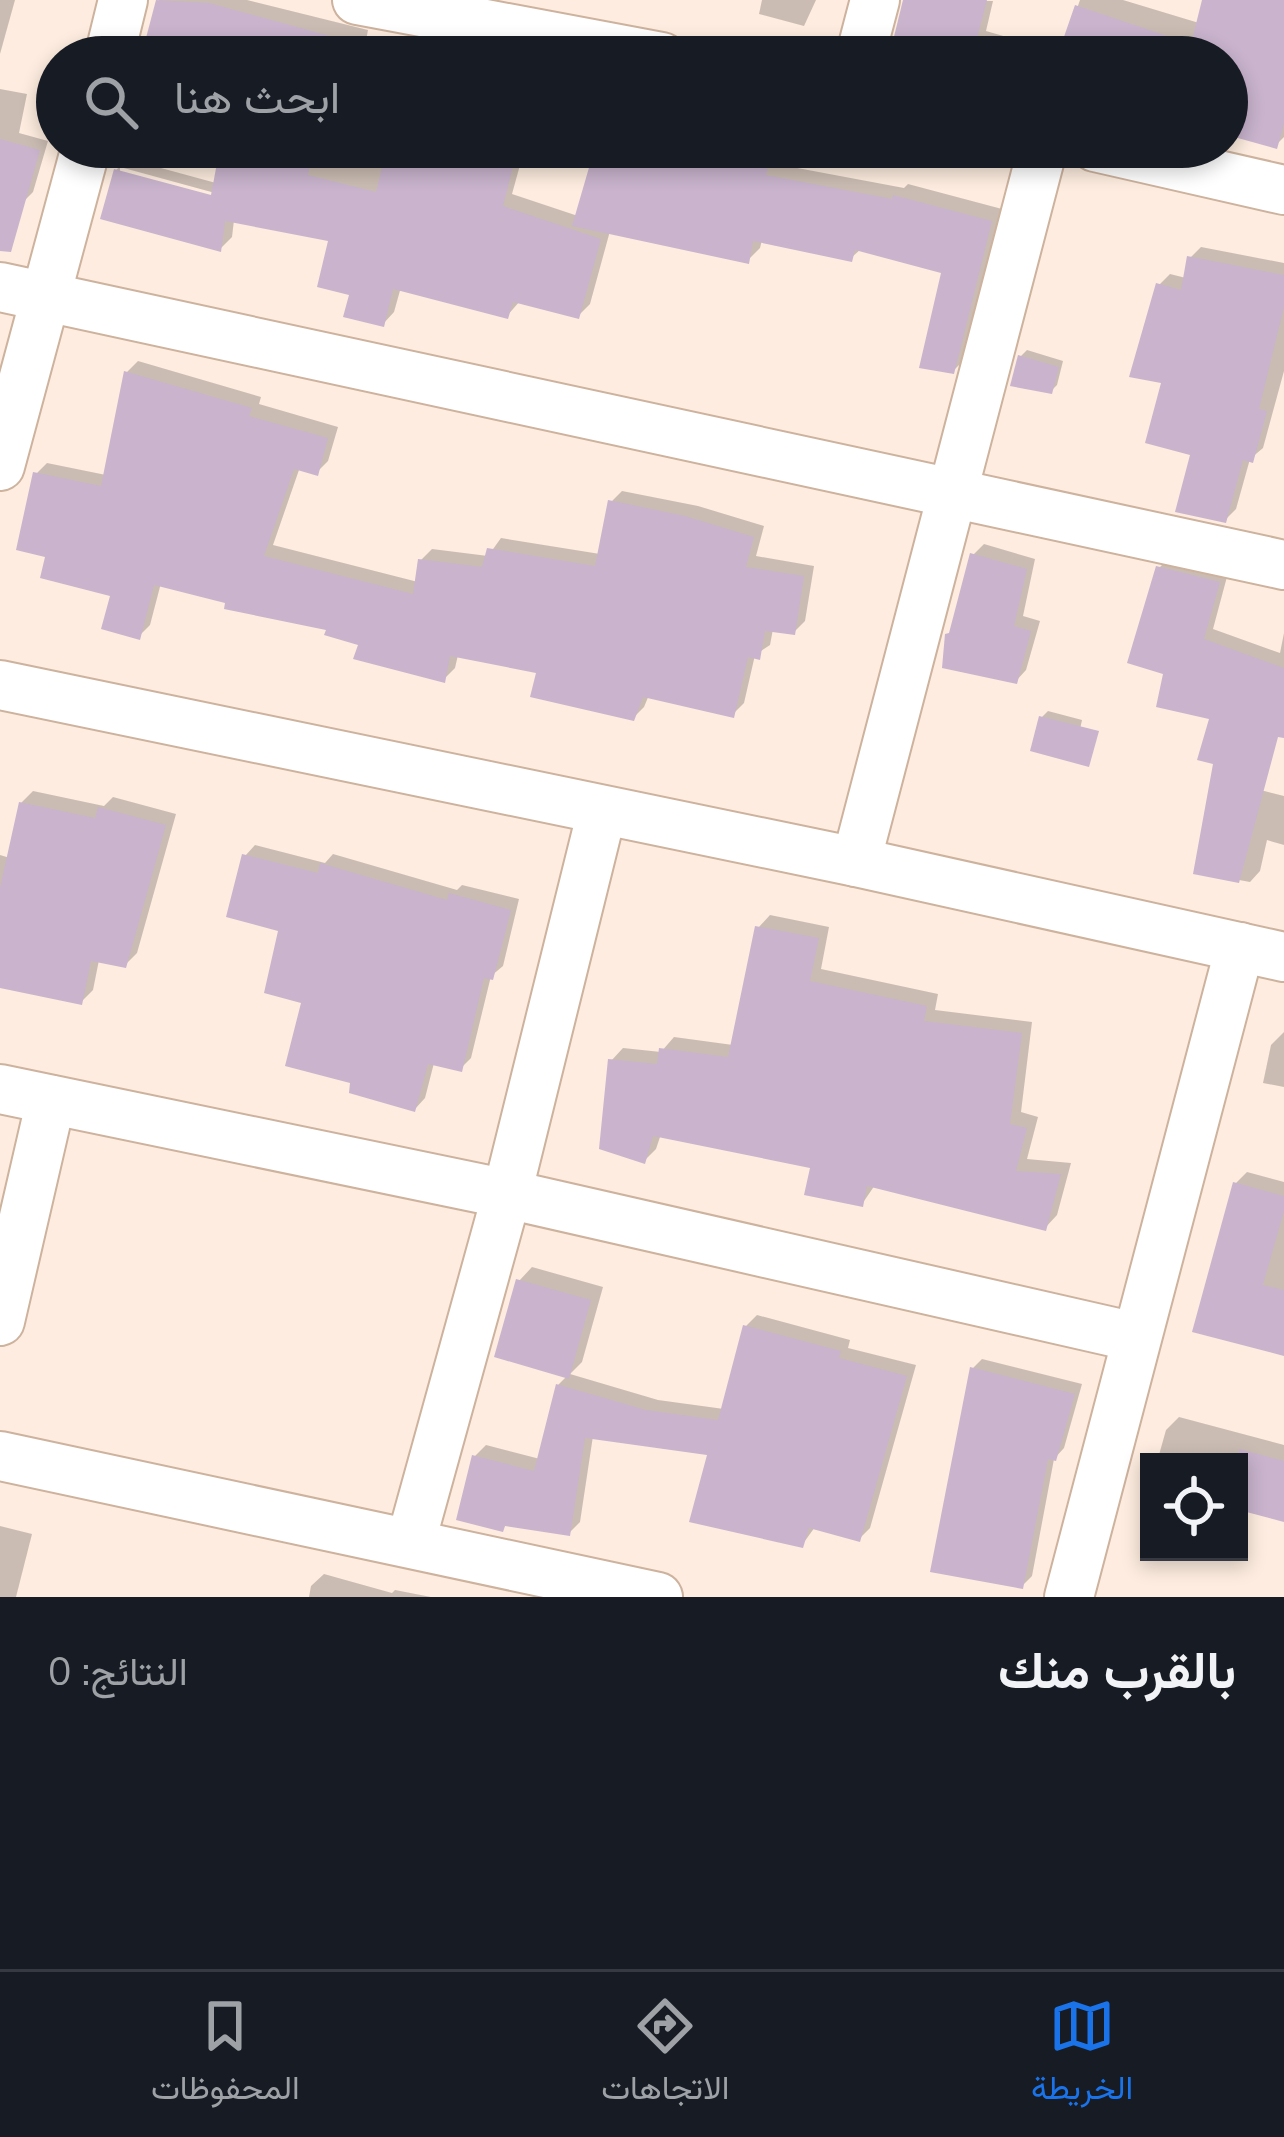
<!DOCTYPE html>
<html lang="ar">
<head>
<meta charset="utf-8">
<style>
	:root { --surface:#171b24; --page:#242831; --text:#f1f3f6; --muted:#9ea1a6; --line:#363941; --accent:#1a73e8 }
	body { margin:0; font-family:Mulish,Vazirmatn,sans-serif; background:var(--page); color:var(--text); direction:rtl }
	.controls { position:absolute; right:36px; bottom:36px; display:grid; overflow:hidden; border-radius:0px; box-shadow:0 6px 18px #0003 }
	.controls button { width:108px; height:108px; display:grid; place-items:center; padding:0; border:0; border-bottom:3px solid var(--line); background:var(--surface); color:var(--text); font:60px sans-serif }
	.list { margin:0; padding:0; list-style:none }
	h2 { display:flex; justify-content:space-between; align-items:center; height:156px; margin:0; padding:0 48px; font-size:51px }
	h2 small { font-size:39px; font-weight:400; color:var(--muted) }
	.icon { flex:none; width:66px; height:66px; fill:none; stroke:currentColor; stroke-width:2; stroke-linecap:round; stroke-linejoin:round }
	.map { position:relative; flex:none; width:1284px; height:1597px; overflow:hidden; direction:ltr }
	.search { position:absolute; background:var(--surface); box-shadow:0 6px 18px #0003; left:36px; right:36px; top:36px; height:132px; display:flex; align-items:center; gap:30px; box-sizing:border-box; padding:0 42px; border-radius:66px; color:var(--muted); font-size:45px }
	.sheet { height:372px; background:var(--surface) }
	nav { display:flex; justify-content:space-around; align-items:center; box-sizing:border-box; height:168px; border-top:3px solid var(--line); background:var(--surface); font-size:33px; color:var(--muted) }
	nav a { display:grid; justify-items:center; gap:6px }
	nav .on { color:var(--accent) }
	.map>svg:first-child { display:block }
	.shadow { fill:#0003; fill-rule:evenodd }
	.building { fill:#c9b3cd }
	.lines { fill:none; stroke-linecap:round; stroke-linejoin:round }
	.minor-casing { stroke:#cdb29d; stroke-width:52 }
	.minor { stroke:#fff; stroke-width:48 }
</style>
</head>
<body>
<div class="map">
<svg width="1284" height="1597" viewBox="0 0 1284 1597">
	<rect width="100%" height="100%" fill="#fdecdf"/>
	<g class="shadow">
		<path d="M0 0H15L0 54Z"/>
		<path d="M159 0H247L368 30 363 57H144Z"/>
		<path d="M762 0H816L804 26 759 14Z"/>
		<path d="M906 0 993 1 986 31 1034 45 1031 57H892Z"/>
		<path d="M1080 0H1123L1199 23 1205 0H1284V137L1276 145 1227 132V57H1060Z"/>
		<path d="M0 89 27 94 19 133 48 141 33 192 23 202 0 195Z"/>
		<path d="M223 147H525L512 194 578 216 598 147H736L778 157 776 164 904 188 908 184 1002 209 965 359 953 371 923 365 945 271 861 249 851 258 762 240 760 248 748 260 610 231 590 304 578 316 520 301 507 316 401 287 394 312 383 324 346 315 352 292 320 285 332 239 234 220 232 237 220 249 103 217 116 170 128 159 216 183ZM120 167 226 196 225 202 120 174Z"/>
		<path d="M1201 247 1284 263V371L1263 448 1250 459 1236 509 1225 520 1165 381 1159 285 1170 274 1186 278 1190 258Z"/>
		<path d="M1027 350 1063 361 1057 385 1051 391 1021 356Z"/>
		<path d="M138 361 261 397 259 404 338 427 328 461 317 472 300 467 273 545 418 582 421 560 432 549 488 556 501 538 600 554 611 502 622 491 698 506 764 526 756 556 814 566 805 621 794 632 773 629 770 645 755 655 744 703 733 714 649 695 644 707 633 718 539 671 458 655 455 668 444 679 330 627 161 583 150 625 139 636 113 594 49 555 36 474 47 463 106 475 127 372Z"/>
		<path d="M984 544 1035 559 1023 616 1040 621 1026 670 1016 681 952 631 973 555Z"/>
		<path d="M1169 558 1228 573 1213 629 1280 653 1284 633V735L1167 672 1159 568Z"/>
		<path d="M1048 711 1082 720 1075 753 1042 717Z"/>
		<path d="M1222 780 1284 796V845L1267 840 1260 871 1250 882 1196 872Z"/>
		<path d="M33 791 104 806 113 797 176 814 137 953 125 965 99 960 93 990 81 1002 0 974V855L10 858 21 803Z"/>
		<path d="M255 845 325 863 333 854 457 890 462 885 519 899 503 966 491 976 471 1058 461 1068 434 1063 425 1098 415 1109 354 1080 305 1001 282 928 245 856Z"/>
		<path d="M770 915 829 927 821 969 938 994 935 1010 1032 1022 1021 1112 1038 1117 1027 1159 1071 1163 1057 1215 1045 1228 875 1185 862 1204 813 1166 661 1134 656 1149 644 1161 611 1061 623 1048 661 1052 674 1037 733 1045 758 928Z"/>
		<path d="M1284 1032V1087L1263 1083 1271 1045Z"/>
		<path d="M1247 1172 1284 1182V1353L1195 1330 1236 1183Z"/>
		<path d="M532 1267 603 1287 582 1362 570 1374 658 1400 724 1409 746 1326 757 1315 850 1340 848 1348 916 1365 870 1528 859 1539 815 1527 802 1545 711 1453 593 1436 580 1522 569 1533 508 1523 502 1529 475 1456 486 1445 540 1459 558 1385 568 1375 519 1281Z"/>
		<path d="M982 1359 1082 1384 1064 1448 1054 1459 1032 1576 1022 1586 973 1368Z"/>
		<path d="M1179 1417 1284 1445V1519L1239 1507V1462H1157L1166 1430Z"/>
		<path d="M0 1526 32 1534 16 1597H0Z"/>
		<path d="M324 1574 392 1593 395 1590 431 1597H309L311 1586Z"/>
	</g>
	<g class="building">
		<path d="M156 0 209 3 363 45 362 57H141Z"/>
		<path d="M903 0H987L972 57H889Z"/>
		<path d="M1202 0H1284V124L1277 149 1227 135V57H1057L1075 5 1191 44Z"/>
		<path d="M0 139 40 150 11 252 0 251Z"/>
		<path d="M220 147H313L308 175 376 192 387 147H518L503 206 601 239 579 319 513 302 508 319 393 289 384 327 343 317 349 295 317 287 328 241 225 221 221 252 100 219 114 169 211 195Z"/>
		<path d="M595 147H680L768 169 766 175 892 199 893 195 992 221 954 374 919 368 941 273 855 250 852 262 753 241 749 264 572 226Z"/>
		<path d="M1187 256 1284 275V307L1259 409 1267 411 1253 463 1243 460 1226 523 1175 512 1190 455 1145 443 1161 383 1129 377 1156 283 1181 290Z"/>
		<path d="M1018 355 1059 367 1052 394 1010 386Z"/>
		<path d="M124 371 252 408 249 416 328 438 318 476 294 469 264 556 413 594 418 559 482 567 487 548 595 566 608 500 685 516 754 537 746 567 804 576 795 635 765 631 760 660 748 657 734 718 643 697 634 721 530 697 536 673 450 656 445 683 353 659 358 645 324 635 326 630 224 609 225 603 154 585 140 640 101 629 110 596 40 578 45 557 16 550 33 472 101 486Z"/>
		<path d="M970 553 1027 569 1014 626 1031 631 1017 684 942 668 945 634 949 633Z"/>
		<path d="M1156 566 1220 582 1204 639 1284 668V738L1278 737 1239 883 1193 874 1213 764 1197 760 1209 719 1156 707 1163 674 1127 663Z"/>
		<path d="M1039 716 1099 731 1089 767 1030 751Z"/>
		<path d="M19 802 95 818 98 807 166 825 126 968 91 961 82 1005 0 988V888Z"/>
		<path d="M242 854 318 873 320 863 447 900 449 893 511 910 493 980 484 978 462 1072 428 1064 415 1112 349 1093 350 1083 285 1066 301 1003 264 993 278 931 226 917Z"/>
		<path d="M755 926 819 938 810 981 927 1006 924 1021 1022 1033 1010 1124 1027 1128 1016 1171 1061 1174 1046 1231 867 1186 863 1207 804 1195 810 1168 653 1136 645 1164 599 1149 608 1059 657 1064 659 1048 728 1057Z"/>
		<path d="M1233 1182 1284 1196V1211L1263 1285 1284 1290V1356L1192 1332Z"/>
		<path d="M516 1279 591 1300 569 1379 494 1357Z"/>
		<path d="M743 1325 841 1351 839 1358 907 1376 860 1542 809 1528 803 1548 689 1522 707 1455 585 1438 570 1536 505 1526 503 1532 456 1520 472 1455 534 1471 556 1384 646 1410 718 1420Z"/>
		<path d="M970 1367 1075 1394 1056 1461 1048 1459 1023 1589 930 1572Z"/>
		<path d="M1239 1449 1284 1461V1522L1239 1510Z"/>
	</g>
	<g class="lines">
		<g class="minor-casing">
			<g id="minor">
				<path d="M357 0 662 57"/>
				<path d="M109 57 123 0"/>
				<path d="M860 57 875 0"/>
				<path d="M1095 147 1284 190"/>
				<path d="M0 287 1284 565"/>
				<path d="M0 466 86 147"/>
				<path d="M0 685 856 862 1284 957"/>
				<path d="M856 862 1043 147"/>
				<path d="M0 1089 507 1194 1135 1337"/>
				<path d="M0 1321 51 1100"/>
				<path d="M0 1456 658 1597"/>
				<path d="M411 1541 507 1194 602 811"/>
				<path d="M1069 1597 1240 947"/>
			</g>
		</g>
		<use href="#minor" class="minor"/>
	</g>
</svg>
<div class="controls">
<button><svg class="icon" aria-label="locate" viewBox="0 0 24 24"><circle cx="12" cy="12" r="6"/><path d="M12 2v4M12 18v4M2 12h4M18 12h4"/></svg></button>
</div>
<div class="search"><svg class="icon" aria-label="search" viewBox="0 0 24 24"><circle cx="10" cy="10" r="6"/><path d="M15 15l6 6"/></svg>ابحث هنا</div>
</div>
<section class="sheet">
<h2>بالقرب منك<small>النتائج: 0</small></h2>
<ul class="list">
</ul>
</section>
<nav>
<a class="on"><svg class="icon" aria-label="map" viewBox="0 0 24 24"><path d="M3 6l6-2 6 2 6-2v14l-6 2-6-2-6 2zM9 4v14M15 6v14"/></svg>الخريطة</a>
<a><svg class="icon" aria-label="directions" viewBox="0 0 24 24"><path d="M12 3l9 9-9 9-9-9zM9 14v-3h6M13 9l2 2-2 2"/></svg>الاتجاهات</a>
<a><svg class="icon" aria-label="saved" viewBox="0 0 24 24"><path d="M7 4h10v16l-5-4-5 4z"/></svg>المحفوظات</a>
</nav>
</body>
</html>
